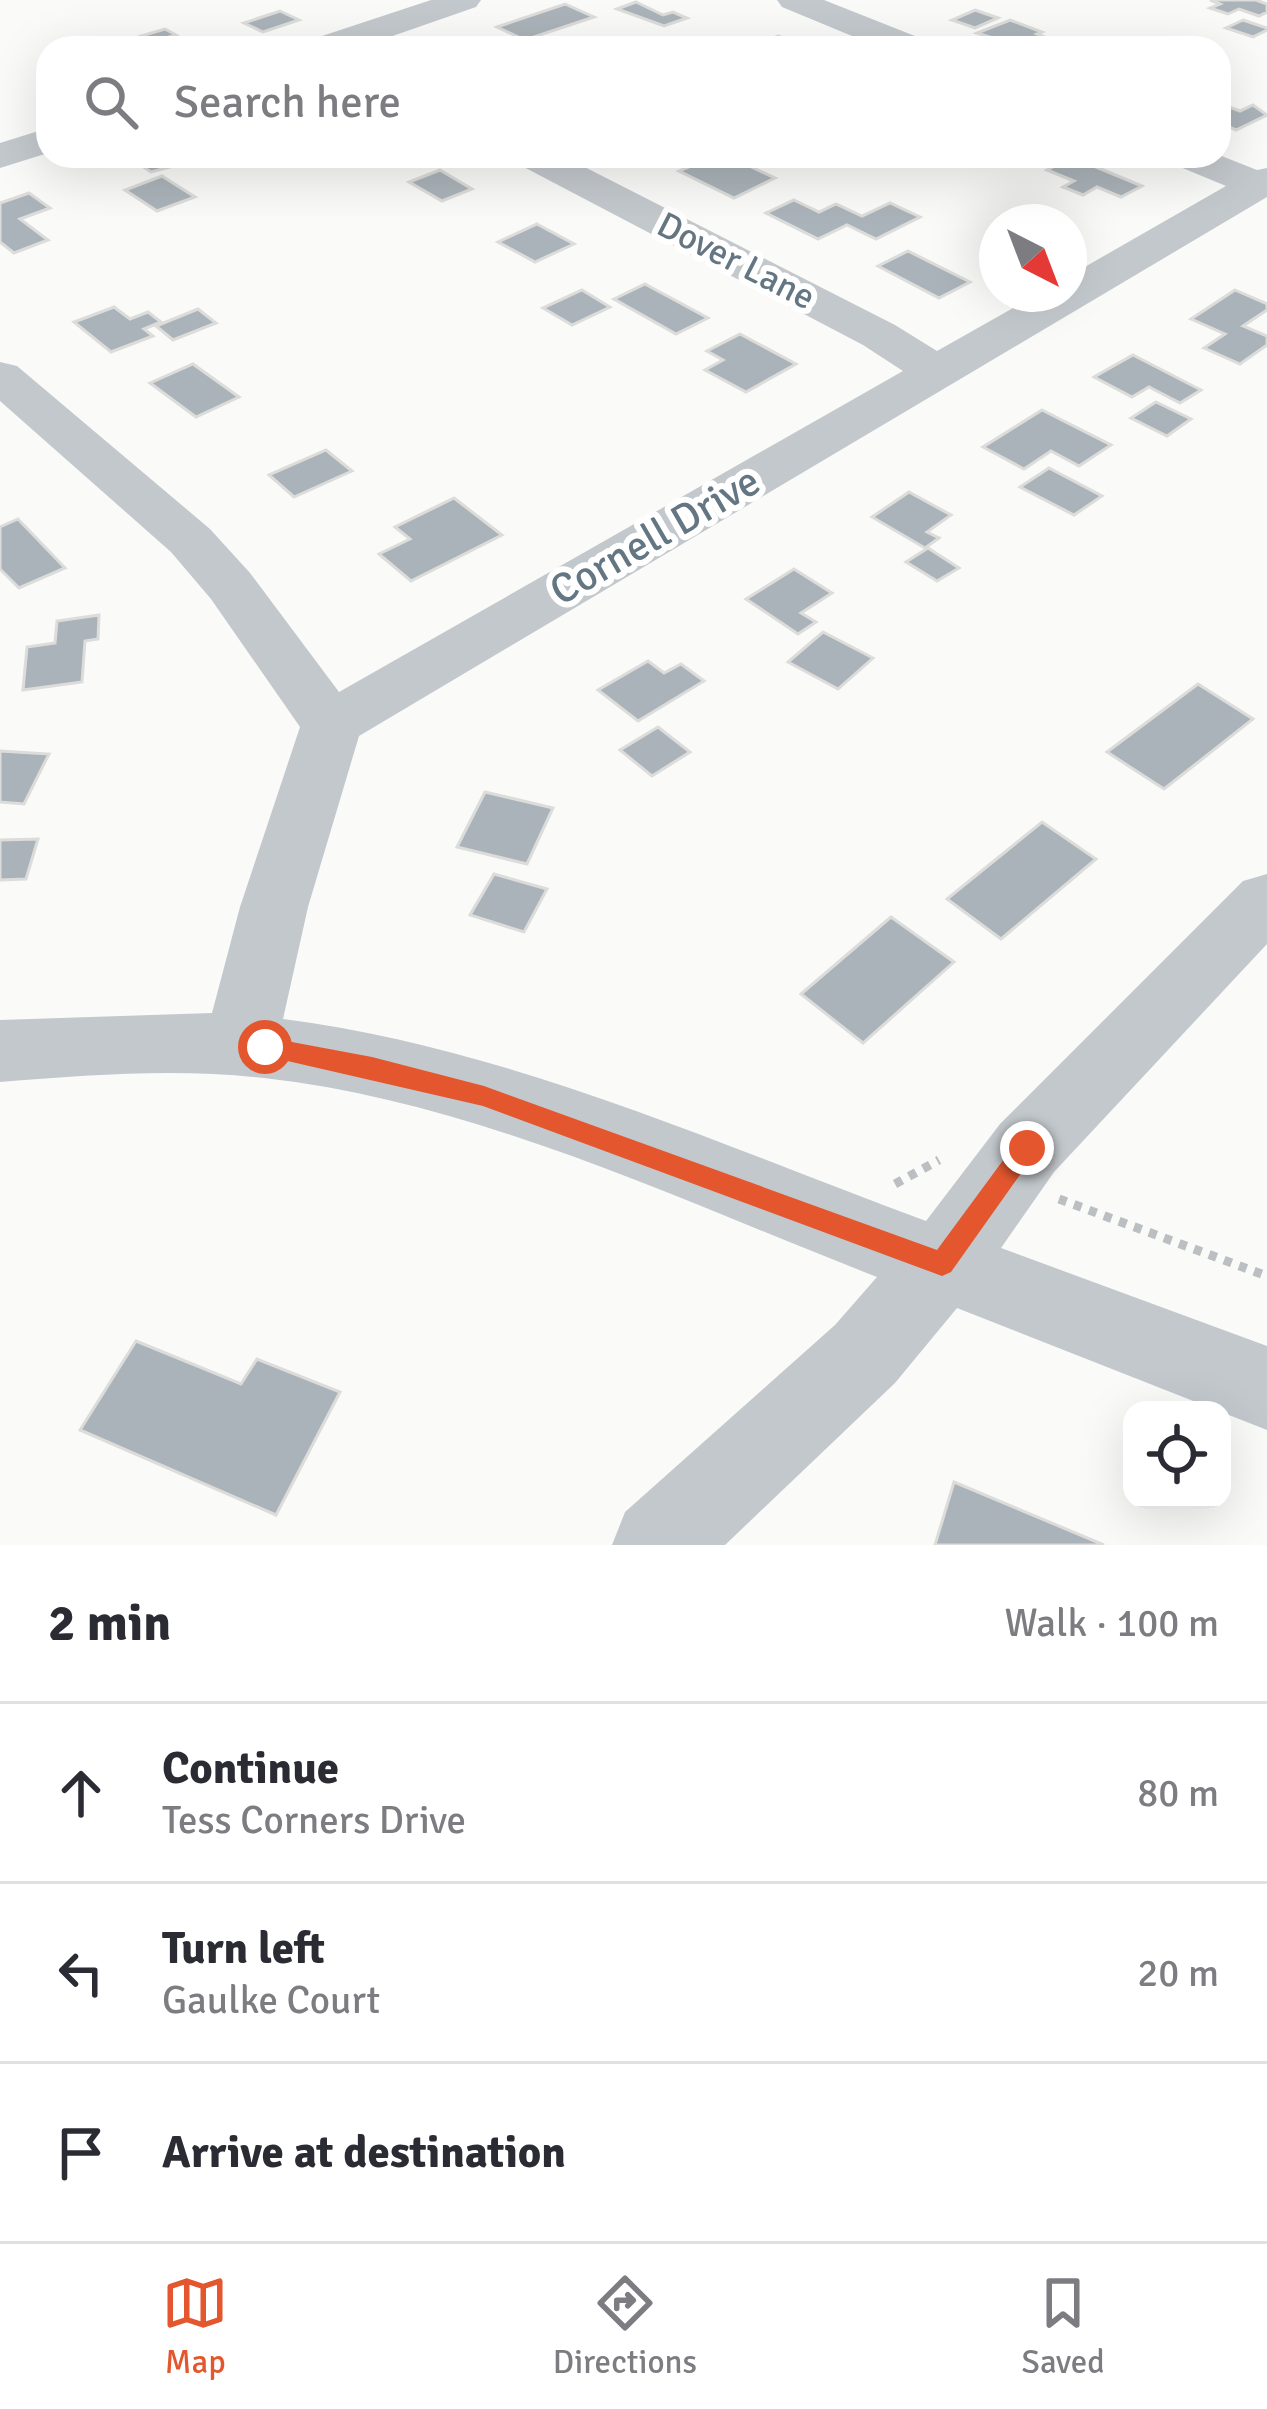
<!DOCTYPE html>
<html lang="en">
<head>
<meta charset="utf-8">
<style>
	:root { --surface:#fff; --page:#f2f2f3; --text:#2b2b33; --muted:#7c7c81; --line:#e1e1e2; --accent:#e4572e }
	body { margin:0; font-family:Signika,sans-serif; background:var(--page); color:var(--text) }
	.controls { position:absolute; right:36px; bottom:36px; display:grid; overflow:hidden; border-radius:24px; box-shadow:0 12px 48px #0002 }
	.controls button { width:108px; height:108px; display:grid; place-items:center; padding:0; border:0; border-bottom:3px solid var(--line); background:var(--surface); color:var(--text); font:60px sans-serif }
	.compass { position:absolute; left:979px; top:204px; width:108px; height:108px; border-radius:50%; background:var(--surface); box-shadow:0 12px 48px #0002; rotate:138deg }
	.stop { position:absolute; width:36px; height:36px; margin:-27px; border:9px solid #e4572e; border-radius:50%; background:#fff }
	.stop.end { background:#e4572e; border-color:#fff; box-shadow:0 3px 12px #0008 }
	.list { margin:0; padding:0; list-style:none }
	h2 { display:flex; justify-content:space-between; align-items:center; height:156px; margin:0; padding:0 48px; font-size:51px }
	h2 small { font-size:39px; font-weight:400; color:var(--muted) }
	.list li { display:grid; grid-template-columns:78px 1fr auto; gap:36px; align-items:center; box-sizing:border-box; height:180px; padding:0 48px; border-top:3px solid var(--line) }
	.list b { display:block; font-size:45px; white-space:nowrap }
	.list p { margin:0; font-size:39px; white-space:nowrap; color:var(--muted) }
	.list em { font-size:39px; font-style:normal; color:var(--muted) }
	.icon { flex:none; width:66px; height:66px; fill:none; stroke:currentColor; stroke-width:2; stroke-linecap:round; stroke-linejoin:round }
	.map { position:relative; flex:none; width:1267px; height:1545px; overflow:hidden }
	.search { position:absolute; background:var(--surface); box-shadow:0 12px 48px #0002; left:36px; right:36px; top:36px; height:132px; display:flex; align-items:center; gap:30px; box-sizing:border-box; padding:0 42px; border-radius:36px; color:var(--muted); font-size:45px }
	.sheet { height:696px; background:var(--surface) }
	nav { display:flex; justify-content:space-around; align-items:center; box-sizing:border-box; height:168px; border-top:3px solid var(--line); background:var(--surface); font-size:33px; color:var(--muted) }
	nav a { display:grid; justify-items:center; gap:6px }
	nav .on { color:var(--accent) }
	.map>svg:first-child { display:block }
	.building { fill:#aab3b9; stroke:#dcdcda; stroke-width:3 }
	.lines { fill:none; stroke-linecap:round; stroke-linejoin:round }
	.path { stroke:#bbbfc2; stroke-width:9; stroke-dasharray:8 8; stroke-linecap:butt }
	.minor { fill:#c3c8cc; fill-rule:evenodd }
	.route { fill:#e4572e }
	.labels { text-anchor:middle; dominant-baseline:central; stroke-width:12; stroke-linejoin:round; paint-order:stroke }
	.far-street-label { font-size:36px; fill:#657683; stroke:#fff }
	.street-label { font-size:42px; fill:#657683; stroke:#fff }
</style>
</head>
<body>
<div class="map">
<svg width="1267" height="1545" viewBox="0 0 1267 1545">
	<rect width="100%" height="100%" fill="#fafaf8"/>
	<g class="building">
		<path d="M1210 0H1256L1267 4V12L1259 16 1239 9 1228 14 1210 8 1220 4Z"/>
		<path d="M636 2 663 15 673 12 687 18 664 26 617 9Z"/>
		<path d="M565 4 594 17 525 40 497 27Z"/>
		<path d="M975 10 998 18 975 28 952 20Z"/>
		<path d="M280 11 299 20 263 32 244 23Z"/>
		<path d="M1010 20 1042 32 1037 34 1057 42 1025 48 977 33Z"/>
		<path d="M1243 20 1267 28V30L1253 37 1226 28Z"/>
		<path d="M165 29 176 35 162 39 170 44 191 38 209 48H160L141 36Z"/>
		<path d="M778 36 807 48 752 46Z"/>
		<path d="M1219 103 1240 111 1253 105 1267 115 1236 130 1219 123Z"/>
		<path d="M212 156 151 172 130 158 134 156Z"/>
		<path d="M714 156H728L775 178 734 198 679 171Z"/>
		<path d="M1072 157 1142 186 1121 197 1097 187 1083 195 1063 187 1074 181 1047 170Z"/>
		<path d="M440 170 472 189 442 201 409 182Z"/>
		<path d="M162 176 195 197 157 211 125 190Z"/>
		<path d="M29 193 50 208 20 219 48 240 14 253 0 242V203Z"/>
		<path d="M794 200 819 212 836 204 862 216 890 203 920 217 876 239 847 225 818 239 766 213Z"/>
		<path d="M537 224 574 244 535 262 498 242Z"/>
		<path d="M908 251 970 282 939 298 878 266Z"/>
		<path d="M645 284 708 318 676 334 614 299Z"/>
		<path d="M582 290 610 307 572 325 543 308Z"/>
		<path d="M1235 290 1267 304V310L1243 326 1267 336V345L1240 364 1204 348 1225 334 1191 319Z"/>
		<path d="M114 307 130 319 148 312 161 322 144 329 153 336 111 352 74 322Z"/>
		<path d="M198 309 216 323 173 340 156 326Z"/>
		<path d="M740 334 796 364 746 392 705 370 723 360 707 351Z"/>
		<path d="M1133 355 1201 390 1180 403 1149 387 1132 397 1094 377Z"/>
		<path d="M193 364 239 397 196 417 150 383Z"/>
		<path d="M1156 402 1191 419 1167 436 1131 418Z"/>
		<path d="M1042 410 1111 445 1079 466 1051 451 1024 469 983 447Z"/>
		<path d="M326 450 352 471 294 497 269 475Z"/>
		<path d="M1049 468 1102 496 1074 515 1020 487Z"/>
		<path d="M909 492 951 515 927 532 939 538 925 548 872 517Z"/>
		<path d="M454 498 502 535 411 581 379 554 410 539 395 527Z"/>
		<path d="M18 519 65 568 19 588 0 569V527Z"/>
		<path d="M928 548 959 568 937 581 906 562Z"/>
		<path d="M794 569 832 593 801 613 816 622 798 634 746 599Z"/>
		<path d="M99 615 98 639 85 641 82 682 23 690 27 647 55 643 57 621Z"/>
		<path d="M823 632 873 658 838 689 788 662Z"/>
		<path d="M648 661 664 673 681 664 704 681 638 721 598 690Z"/>
		<path d="M1198 684 1253 719 1164 789 1107 752Z"/>
		<path d="M658 727 690 752 652 776 620 750Z"/>
		<path d="M0 751 49 754 24 804 0 802Z"/>
		<path d="M485 792 553 808 527 864 457 847Z"/>
		<path d="M1042 822 1096 859 1001 939 947 899Z"/>
		<path d="M38 839 26 879 0 880V840Z"/>
		<path d="M494 874 547 889 524 932 470 915Z"/>
		<path d="M891 917 954 962 863 1043 801 994Z"/>
		<path d="M136 1341 241 1384 257 1359 340 1392 276 1515 80 1430Z"/>
		<path d="M954 1482 1104 1545H935Z"/>
	</g>
	<g class="lines">
		<g class="path">
			<path d="M895 1184 939 1160"/>
			<path d="M1059 1199 1267 1276"/>
		</g>
		<g class="minor">
			<path d="M431 0H481L476 7 358 48H305L310 40Z"/>
			<path d="M777 0H824L925 40 930 48H881L782 7Z"/>
			<path d="M48 128V153L0 168V143Z"/>
			<path d="M1219 155 1257 170 1267 168V197L359 736 308 907 283 1019C505 1047 717 1144 926 1221L1000 1124 1243 881 1267 874V944L1054 1172 1001 1248 1267 1346V1430L957 1308 895 1383 725 1545H612L625 1512 835 1325 877 1277C679 1200 477 1102 264 1078 177 1068 87 1075 0 1082V1020L212 1013 240 907 300 727 211 599 171 552 0 401V362L17 366 210 529 250 573 339 692 903 371 863 345 518 164 512 156H563L895 325 937 351 1038 294H1069V276L1226 186 1173 164 1167 156Z"/>
		</g>
	</g>
	<path class="route" d="M265 1037 372 1057 484 1086 937 1250 1018 1140 1027 1137 1039 1148 951 1272 942 1276 483 1106 257 1054 254 1047Z"/>
	<g class="labels">
		<g class="far-street-label">
			<text transform="translate(736 261) rotate(27)">Dover Lane</text>
		</g>
		<g class="street-label">
			<text transform="translate(655 536) rotate(-30)">Cornell Drive</text>
		</g>
	</g>
</svg>
<div class="controls">
<button><svg class="icon" aria-label="locate" viewBox="0 0 24 24"><circle cx="12" cy="12" r="6"/><path d="M12 2v4M12 18v4M2 12h4M18 12h4"/></svg></button>
</div>
<svg class="compass" viewBox="-18 -18 36 36"><path d="M0-13l5 13h-10z" fill="#e53935"/><path d="M0 13l5-13h-10z" fill="#7c7c81"/></svg>
<div class="stop" style="left:265px;top:1047px"></div>
<div class="stop end" style="left:1027px;top:1148px"></div>
<div class="search"><svg class="icon" aria-label="search" viewBox="0 0 24 24"><circle cx="10" cy="10" r="6"/><path d="M15 15l6 6"/></svg>Search here</div>
</div>
<section class="sheet">
<h2>2 min<small>Walk · 100 m</small></h2>
<ul class="list">
<li><svg class="icon" aria-label="ahead" viewBox="0 0 24 24"><path d="M12 20V5M6 11l6-6 6 6"/></svg><div><b>Continue</b><p>Tess Corners Drive</p></div><em>80 m</em></li>
<li><svg class="icon" aria-label="left" viewBox="0 0 24 24"><path d="M17 20v-9H6M10 6l-5 5 5 5"/></svg><div><b>Turn left</b><p>Gaulke Court</p></div><em>20 m</em></li>
<li><svg class="icon" aria-label="arrive" viewBox="0 0 24 24"><path d="M6 21V4h12l-3 4 3 4H6"/></svg><div><b>Arrive at destination</b></div></li>
</ul>
</section>
<nav>
<a class="on"><svg class="icon" aria-label="map" viewBox="0 0 24 24"><path d="M3 6l6-2 6 2 6-2v14l-6 2-6-2-6 2zM9 4v14M15 6v14"/></svg>Map</a>
<a><svg class="icon" aria-label="directions" viewBox="0 0 24 24"><path d="M12 3l9 9-9 9-9-9zM9 14v-3h6M13 9l2 2-2 2"/></svg>Directions</a>
<a><svg class="icon" aria-label="saved" viewBox="0 0 24 24"><path d="M7 4h10v16l-5-4-5 4z"/></svg>Saved</a>
</nav>
</body>
</html>
